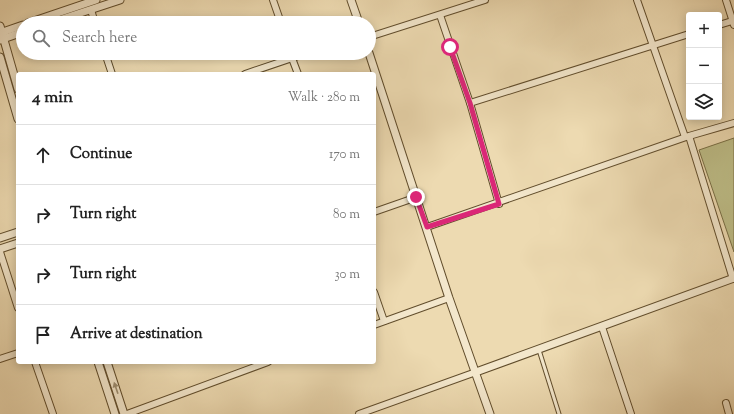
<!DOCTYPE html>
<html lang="en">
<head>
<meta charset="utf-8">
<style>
	:root { --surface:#fff; --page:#f6f6f6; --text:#222; --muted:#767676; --line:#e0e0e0 }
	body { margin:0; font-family:"Sorts Mill Goudy",serif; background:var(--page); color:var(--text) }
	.controls { position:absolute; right:12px; top:12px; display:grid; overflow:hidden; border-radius:4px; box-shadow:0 2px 10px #0003 }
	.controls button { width:36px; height:36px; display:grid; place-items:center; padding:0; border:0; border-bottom:1px solid var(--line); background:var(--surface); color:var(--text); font:20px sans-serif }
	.stop { position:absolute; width:12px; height:12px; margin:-9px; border:3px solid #db2777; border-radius:50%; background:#fff }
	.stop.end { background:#db2777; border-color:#fff; box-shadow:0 1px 4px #0008 }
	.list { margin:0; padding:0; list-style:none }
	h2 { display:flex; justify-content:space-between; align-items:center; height:52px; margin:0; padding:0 16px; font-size:17px }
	h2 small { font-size:13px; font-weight:400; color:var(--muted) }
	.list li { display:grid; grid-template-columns:26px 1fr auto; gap:12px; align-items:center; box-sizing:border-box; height:60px; padding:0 16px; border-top:1px solid var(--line) }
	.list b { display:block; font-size:15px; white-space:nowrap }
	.list em { font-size:13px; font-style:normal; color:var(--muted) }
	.icon { flex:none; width:22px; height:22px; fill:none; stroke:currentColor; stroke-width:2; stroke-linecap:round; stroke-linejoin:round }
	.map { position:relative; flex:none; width:734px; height:414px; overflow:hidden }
	.search { position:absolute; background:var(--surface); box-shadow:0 2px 10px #0003; left:16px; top:16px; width:360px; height:44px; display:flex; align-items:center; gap:10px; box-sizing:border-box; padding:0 14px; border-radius:22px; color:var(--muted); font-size:15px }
	.panel { position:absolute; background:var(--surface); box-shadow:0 2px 10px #0003; left:16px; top:72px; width:360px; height:292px; border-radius:4px }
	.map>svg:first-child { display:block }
	.green { fill:#bebe88; stroke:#786e44 }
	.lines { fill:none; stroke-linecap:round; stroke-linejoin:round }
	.service-casing { stroke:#614d2c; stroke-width:5 }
	.minor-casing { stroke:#614d2c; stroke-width:8 }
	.tertiary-casing { stroke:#614d2c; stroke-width:9 }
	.service { stroke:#f3e7cc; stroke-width:3 }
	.minor { stroke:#f3e7cc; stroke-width:6 }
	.tertiary { stroke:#f3e7cc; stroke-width:7 }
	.oneway { fill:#9c8d70 }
	.route { stroke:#db2777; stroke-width:5 }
</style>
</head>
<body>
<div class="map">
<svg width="734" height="414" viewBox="0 0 734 414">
	<rect width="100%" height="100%" fill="#eddab1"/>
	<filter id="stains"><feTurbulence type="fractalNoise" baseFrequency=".005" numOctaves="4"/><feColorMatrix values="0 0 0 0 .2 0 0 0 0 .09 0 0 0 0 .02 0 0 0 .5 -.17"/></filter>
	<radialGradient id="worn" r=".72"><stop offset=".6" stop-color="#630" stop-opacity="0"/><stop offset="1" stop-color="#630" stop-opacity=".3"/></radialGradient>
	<path class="green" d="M734 138V252L699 150Z"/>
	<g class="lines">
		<g class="service-casing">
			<path id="service" d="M539 350 559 414"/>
		</g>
		<g class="minor-casing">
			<g id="minor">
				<path d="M273 0 281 23"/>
				<path d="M637 0 685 137"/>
				<path d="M726 0 734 25"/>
				<path d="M91 10 95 23"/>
				<path d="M440 15 470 103 499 204"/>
				<path d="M719 25 732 21"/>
				<path d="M369 37 485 0"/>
				<path d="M105 53 112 74"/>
				<path d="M290 53 298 74"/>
				<path d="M245 74 307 53"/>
				<path d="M470 103 689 34"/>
				<path d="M689 136 733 279"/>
				<path d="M374 212 417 197"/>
				<path d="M427 227 689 136 734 123"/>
				<path d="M0 252 18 308"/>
				<path d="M374 292 384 321"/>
				<path d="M374 325 449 298"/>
				<path d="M602 327 631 414"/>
				<path d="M0 359 18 353"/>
				<path d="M35 362 53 414"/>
				<path d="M726 403 729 414"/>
				<path d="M127 414 268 362"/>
				<path d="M359 414 476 372"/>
			</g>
		</g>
		<g class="tertiary-casing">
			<g id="tertiary">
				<path d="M351 0 359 23"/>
				<path d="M28 23 96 0"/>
				<path d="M50 23 120 0"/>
				<path d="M0 26 18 89"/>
				<path d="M0 33 23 25"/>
				<path d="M0 40 23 32"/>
				<path d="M369 53 449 298 490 414"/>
				<path d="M0 57 18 119"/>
				<path d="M0 238 18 232"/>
				<path d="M0 249 18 243"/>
				<path d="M98 362 115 414"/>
				<path d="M107 362 124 414"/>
				<path d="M476 372 734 278"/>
			</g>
		</g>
		<use href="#service" class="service"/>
		<use href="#minor" class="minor"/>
		<use href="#tertiary" class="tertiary"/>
	</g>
	<defs><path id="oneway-solid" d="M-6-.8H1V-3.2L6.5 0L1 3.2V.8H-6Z"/></defs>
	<use class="oneway" href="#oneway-solid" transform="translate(116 388) rotate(-109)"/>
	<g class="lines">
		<path class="route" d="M416 197 427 227 499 204 470 103 450 47"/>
	</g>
	<rect width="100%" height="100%" filter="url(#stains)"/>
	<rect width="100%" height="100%" fill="url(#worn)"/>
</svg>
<div class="controls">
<button>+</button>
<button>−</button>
<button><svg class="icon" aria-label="layers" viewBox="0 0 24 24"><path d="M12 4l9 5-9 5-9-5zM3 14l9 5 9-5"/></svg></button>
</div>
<div class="stop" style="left:450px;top:47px"></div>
<div class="stop end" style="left:416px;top:197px"></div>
<div class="search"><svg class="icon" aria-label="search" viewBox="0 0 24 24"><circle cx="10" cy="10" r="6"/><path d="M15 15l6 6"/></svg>Search here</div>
<section class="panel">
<h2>4 min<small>Walk · 280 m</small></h2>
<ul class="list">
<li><svg class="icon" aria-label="ahead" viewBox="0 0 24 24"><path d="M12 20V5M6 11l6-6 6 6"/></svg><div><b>Continue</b></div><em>170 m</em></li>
<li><svg class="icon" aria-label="right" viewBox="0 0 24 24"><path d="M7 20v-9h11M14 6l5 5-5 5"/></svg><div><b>Turn right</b></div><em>80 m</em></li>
<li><svg class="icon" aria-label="right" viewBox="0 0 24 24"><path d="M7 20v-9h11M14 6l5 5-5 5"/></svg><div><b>Turn right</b></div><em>30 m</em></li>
<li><svg class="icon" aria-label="arrive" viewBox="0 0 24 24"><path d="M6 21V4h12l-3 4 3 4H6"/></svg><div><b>Arrive at destination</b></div></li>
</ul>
</section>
</div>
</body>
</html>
